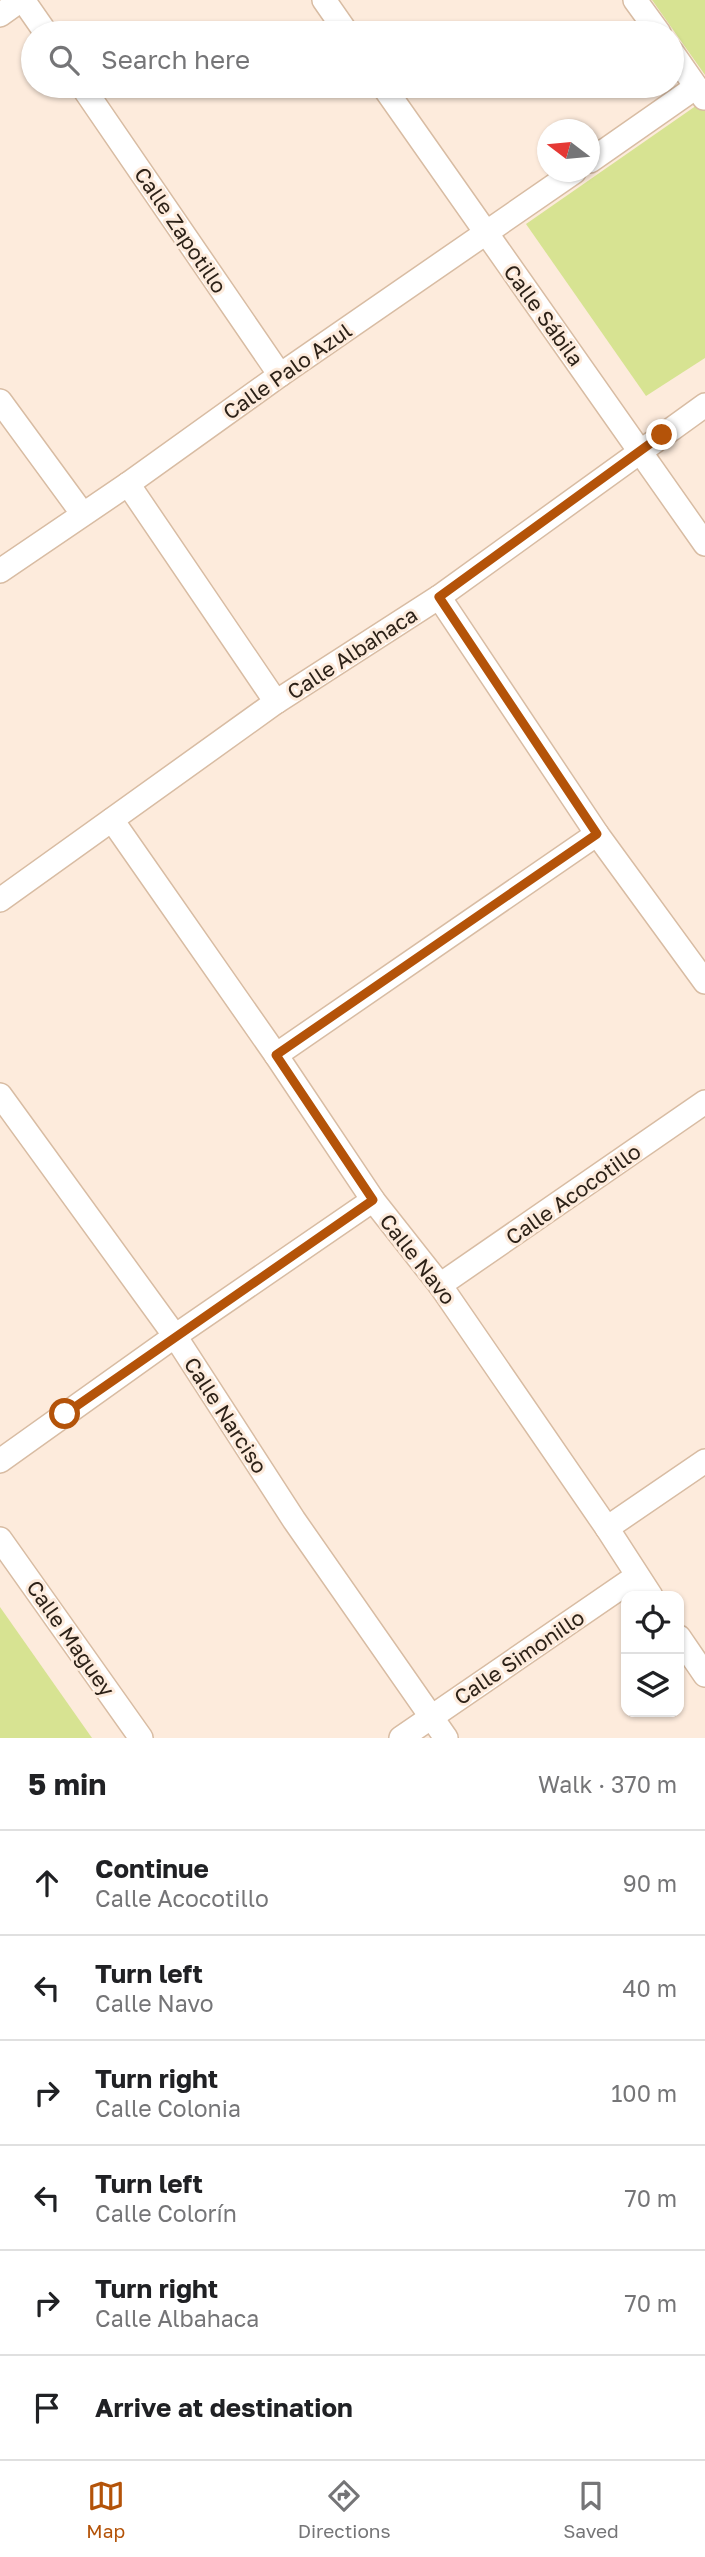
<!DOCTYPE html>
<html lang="en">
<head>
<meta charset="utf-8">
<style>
	:root { --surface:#fff; --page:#f2f2f2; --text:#202124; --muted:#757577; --line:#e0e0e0; --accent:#b45309 }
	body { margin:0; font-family:"Golos Text",sans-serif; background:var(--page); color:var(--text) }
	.controls { position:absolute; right:21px; bottom:21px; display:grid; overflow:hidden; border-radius:14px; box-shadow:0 2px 5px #0004 }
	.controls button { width:63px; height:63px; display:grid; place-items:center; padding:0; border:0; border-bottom:2px solid var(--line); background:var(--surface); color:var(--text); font:35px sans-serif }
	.compass { position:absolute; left:537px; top:119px; width:63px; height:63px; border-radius:50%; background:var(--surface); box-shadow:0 2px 5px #0004; rotate:286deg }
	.stop { position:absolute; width:21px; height:21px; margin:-16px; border:5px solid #b45309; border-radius:50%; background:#fff }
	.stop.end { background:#b45309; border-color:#fff; box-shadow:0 2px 7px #0008 }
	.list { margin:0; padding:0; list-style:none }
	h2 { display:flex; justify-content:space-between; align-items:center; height:91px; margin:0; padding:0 28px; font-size:30px }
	h2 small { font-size:23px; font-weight:400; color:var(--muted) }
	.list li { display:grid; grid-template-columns:46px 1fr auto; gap:21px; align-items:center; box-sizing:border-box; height:105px; padding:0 28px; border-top:2px solid var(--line) }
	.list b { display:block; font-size:26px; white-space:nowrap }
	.list p { margin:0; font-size:23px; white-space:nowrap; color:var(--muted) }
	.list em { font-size:23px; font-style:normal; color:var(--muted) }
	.icon { flex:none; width:38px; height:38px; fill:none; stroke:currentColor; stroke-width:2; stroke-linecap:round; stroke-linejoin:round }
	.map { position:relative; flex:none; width:705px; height:1738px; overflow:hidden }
	.search { position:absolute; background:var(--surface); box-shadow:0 2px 5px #0004; left:21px; right:21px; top:21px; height:77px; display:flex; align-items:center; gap:18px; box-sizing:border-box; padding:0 24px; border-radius:38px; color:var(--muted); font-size:26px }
	.sheet { height:721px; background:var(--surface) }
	nav { display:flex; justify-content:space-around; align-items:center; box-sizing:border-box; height:98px; border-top:2px solid var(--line); background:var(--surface); font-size:19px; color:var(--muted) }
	nav a { display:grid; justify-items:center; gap:4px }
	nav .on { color:var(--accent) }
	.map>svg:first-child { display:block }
	.green { fill:#d7e392 }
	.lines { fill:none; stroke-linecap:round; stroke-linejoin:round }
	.minor-casing { stroke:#d8bca3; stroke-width:26 }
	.minor { stroke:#fff; stroke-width:23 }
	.route { stroke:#b45309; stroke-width:9 }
	.labels { text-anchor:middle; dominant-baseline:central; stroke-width:6; stroke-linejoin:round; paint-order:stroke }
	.street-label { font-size:21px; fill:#2d2218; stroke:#fdebdc }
</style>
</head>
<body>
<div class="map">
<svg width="705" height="1738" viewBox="0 0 705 1738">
	<rect width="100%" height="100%" fill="#fdebdc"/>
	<g class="green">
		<path d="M652 0H705V75Z"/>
		<path d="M700 103 705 110V358L646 396 526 224Z"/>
		<path d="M0 1607 92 1738H0Z"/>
	</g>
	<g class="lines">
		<g class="minor-casing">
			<g id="minor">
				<path d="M23 0 46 33"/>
				<path d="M324 0 347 33"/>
				<path d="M635 0 659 33"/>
				<path d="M0 15 21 0"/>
				<path d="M672 52 704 98"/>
				<path d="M82 86 280 375"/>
				<path d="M383 86 705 544"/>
				<path d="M590 161 696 87"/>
				<path d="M0 401 82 513"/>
				<path d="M128 484 276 702"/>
				<path d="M0 571 128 484 280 375 574 172"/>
				<path d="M439 597 597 834 705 982"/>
				<path d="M112 820 276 1055 373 1200 440 1285 607 1528 651 1596"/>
				<path d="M0 900 276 702 439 597 705 405"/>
				<path d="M276 1055 597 834"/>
				<path d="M0 1095 175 1336 294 1520 446 1738"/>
				<path d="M440 1285 705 1102"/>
				<path d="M0 1461 175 1336 373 1200"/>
				<path d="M607 1528 705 1461"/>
				<path d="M0 1539 141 1738"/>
				<path d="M679 1637 705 1675"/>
				<path d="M401 1738 637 1576"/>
			</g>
		</g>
		<use href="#minor" class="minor"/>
	</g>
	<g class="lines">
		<path class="route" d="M65 1414 373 1200 276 1055 597 834 439 597 662 435"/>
	</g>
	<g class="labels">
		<g class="street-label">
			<text transform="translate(181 230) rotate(56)">Calle Zapotillo</text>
			<text transform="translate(544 315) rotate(54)">Calle Sábila</text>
			<text transform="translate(287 371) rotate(-35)">Calle Palo Azul</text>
			<text transform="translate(352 653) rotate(-33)">Calle Albahaca</text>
			<text transform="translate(573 1194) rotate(-35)">Calle Acocotillo</text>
			<text transform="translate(418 1259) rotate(52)">Calle Navo</text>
			<text transform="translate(226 1415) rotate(57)">Calle Narciso</text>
			<text transform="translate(71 1638) rotate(55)">Calle Maguey</text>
			<text transform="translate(519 1657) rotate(-34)">Calle Simonillo</text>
		</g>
	</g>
</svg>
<div class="controls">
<button><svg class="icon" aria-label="locate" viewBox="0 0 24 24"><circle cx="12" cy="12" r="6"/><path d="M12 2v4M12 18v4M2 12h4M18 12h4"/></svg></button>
<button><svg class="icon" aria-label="layers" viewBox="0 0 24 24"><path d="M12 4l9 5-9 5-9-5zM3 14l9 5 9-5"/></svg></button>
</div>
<svg class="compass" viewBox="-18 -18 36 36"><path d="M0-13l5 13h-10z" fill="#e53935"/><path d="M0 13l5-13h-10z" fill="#757577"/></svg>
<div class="stop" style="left:65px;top:1414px"></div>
<div class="stop end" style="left:662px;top:435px"></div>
<div class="search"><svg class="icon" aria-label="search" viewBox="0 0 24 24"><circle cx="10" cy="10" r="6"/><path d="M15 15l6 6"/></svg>Search here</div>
</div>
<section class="sheet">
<h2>5 min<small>Walk · 370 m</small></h2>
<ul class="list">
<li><svg class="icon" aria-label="ahead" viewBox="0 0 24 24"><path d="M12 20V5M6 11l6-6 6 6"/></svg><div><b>Continue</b><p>Calle Acocotillo</p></div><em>90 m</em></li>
<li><svg class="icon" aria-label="left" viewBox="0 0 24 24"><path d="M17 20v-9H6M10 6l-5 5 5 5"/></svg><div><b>Turn left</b><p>Calle Navo</p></div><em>40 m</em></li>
<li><svg class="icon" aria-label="right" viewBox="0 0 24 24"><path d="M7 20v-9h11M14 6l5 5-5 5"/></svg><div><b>Turn right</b><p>Calle Colonia</p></div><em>100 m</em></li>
<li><svg class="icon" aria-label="left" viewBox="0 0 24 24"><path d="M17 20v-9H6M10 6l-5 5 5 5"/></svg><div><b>Turn left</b><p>Calle Colorín</p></div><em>70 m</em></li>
<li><svg class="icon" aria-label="right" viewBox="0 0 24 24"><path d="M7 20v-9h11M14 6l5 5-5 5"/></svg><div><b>Turn right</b><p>Calle Albahaca</p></div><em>70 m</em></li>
<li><svg class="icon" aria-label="arrive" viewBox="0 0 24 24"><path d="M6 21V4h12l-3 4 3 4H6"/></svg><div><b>Arrive at destination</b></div></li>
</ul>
</section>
<nav>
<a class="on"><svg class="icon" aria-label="map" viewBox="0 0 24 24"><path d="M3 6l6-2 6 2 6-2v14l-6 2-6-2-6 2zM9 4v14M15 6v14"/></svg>Map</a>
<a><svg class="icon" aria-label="directions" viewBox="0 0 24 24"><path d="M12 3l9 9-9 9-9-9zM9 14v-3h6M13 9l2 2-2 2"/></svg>Directions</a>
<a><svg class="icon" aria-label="saved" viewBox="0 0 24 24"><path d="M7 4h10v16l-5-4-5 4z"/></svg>Saved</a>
</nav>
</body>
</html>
